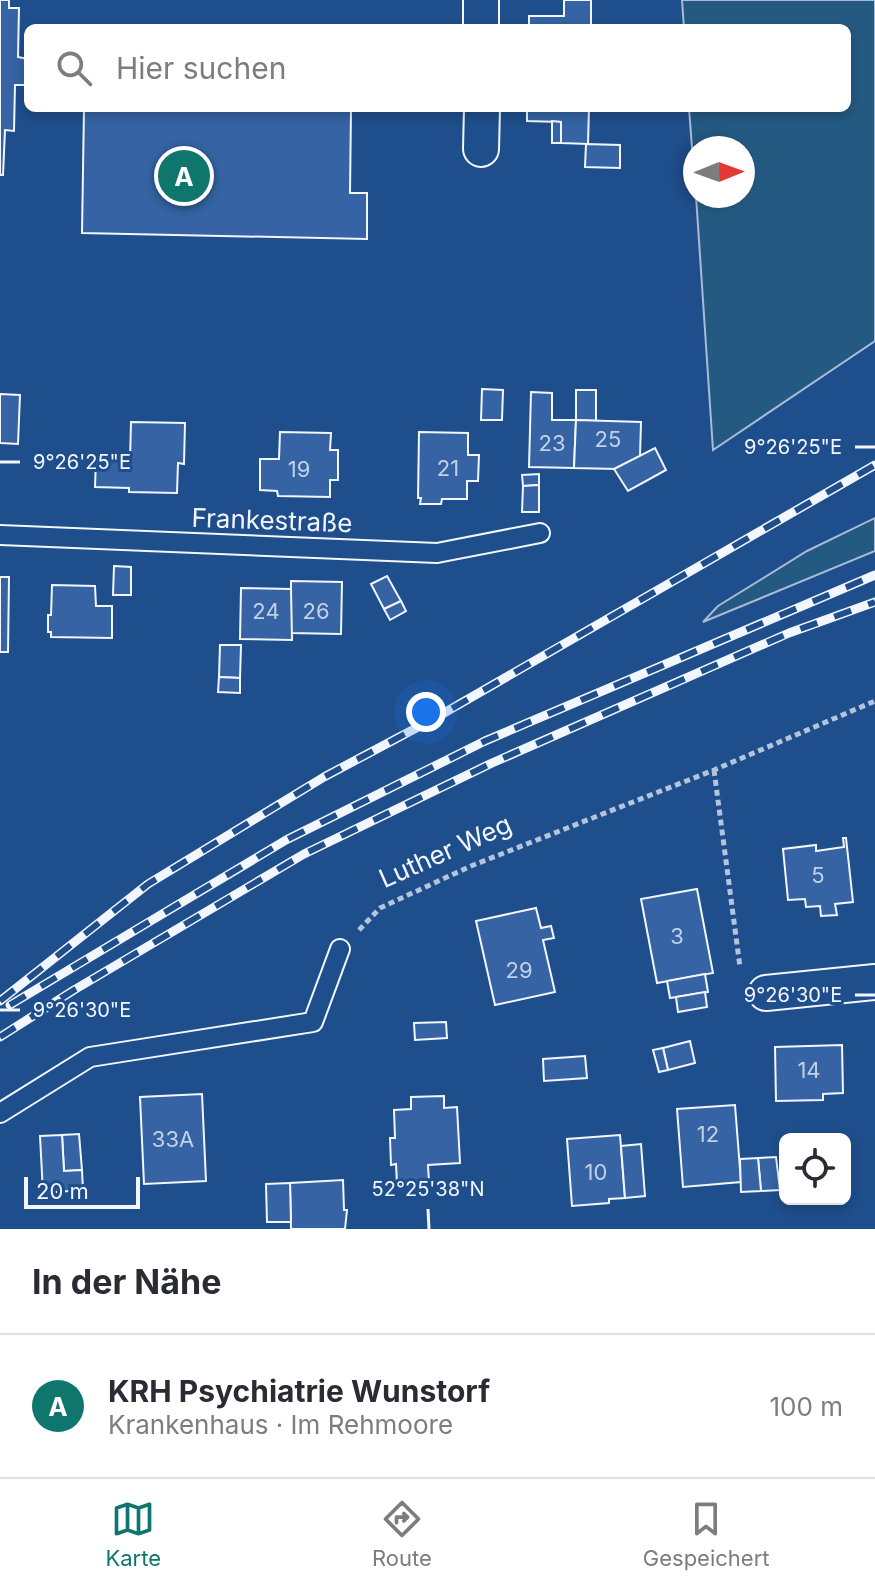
<!DOCTYPE html>
<html lang="de">
<head>
<meta charset="utf-8">
<style>
	:root { --surface:#fff; --page:#f2f2f3; --text:#2b2b33; --muted:#7c7c81; --line:#e1e1e2; --accent:#0f766e }
	body { margin:0; font-family:Inter,sans-serif; background:var(--page); color:var(--text) }
	.controls { position:absolute; right:24px; bottom:24px; display:grid; overflow:hidden; border-radius:12px; box-shadow:0 4px 12px #0003 }
	.controls button { width:72px; height:72px; display:grid; place-items:center; padding:0; border:0; border-bottom:2px solid var(--line); background:var(--surface); color:var(--text); font:40px sans-serif }
	.compass { position:absolute; left:683px; top:136px; width:72px; height:72px; border-radius:50%; background:var(--surface); box-shadow:0 4px 12px #0003; rotate:89deg }
	.scale { position:absolute; left:24px; bottom:20px; width:116px; box-sizing:border-box; padding-left:8px; border:4px solid #f2f6ff; border-top:0; font-size:22px; line-height:28px; white-space:nowrap; color:#f2f6ff; -webkit-text-stroke:6px #1f4e8c; paint-order:stroke }
	.you { position:absolute; left:426px; top:712px; width:28px; height:28px; margin:-20px; border:6px solid #fff; border-radius:50%; background:#1a73e8; box-shadow:0 0 0 12px #1a73e833 }
	.badge { display:grid; place-items:center; width:52px; height:52px; border-radius:50%; background:var(--accent); color:#fff; font-size:26px; font-weight:700 }
	.pin { position:absolute; translate:-50% -50%; border:4px solid #fff; box-shadow:0 2px 8px #0006 }
	.list { margin:0; padding:0; list-style:none }
	h2 { display:flex; justify-content:space-between; align-items:center; height:104px; margin:0; padding:0 32px; font-size:34px }
	h2 small { font-size:26px; font-weight:400; color:var(--muted) }
	.list li { display:grid; grid-template-columns:52px 1fr auto; gap:24px; align-items:center; box-sizing:border-box; height:144px; padding:0 32px; border-top:2px solid var(--line) }
	.list b { display:block; font-size:30px; white-space:nowrap }
	.list p { margin:0; font-size:26px; white-space:nowrap; color:var(--muted) }
	.list em { font-size:26px; font-style:normal; color:var(--muted) }
	.icon { flex:none; width:44px; height:44px; fill:none; stroke:currentColor; stroke-width:2; stroke-linecap:round; stroke-linejoin:round }
	.map { position:relative; flex:none; width:875px; height:1229px; overflow:hidden }
	.search { position:absolute; background:var(--surface); box-shadow:0 4px 12px #0003; left:24px; right:24px; top:24px; height:88px; display:flex; align-items:center; gap:20px; box-sizing:border-box; padding:0 28px; border-radius:12px; color:var(--muted); font-size:30px }
	.sheet { height:248px; background:var(--surface) }
	nav { display:flex; justify-content:space-around; align-items:center; box-sizing:border-box; height:112px; border-top:2px solid var(--line); background:var(--surface); font-size:22px; color:var(--muted) }
	nav a { display:grid; justify-items:center; gap:4px }
	nav .on { color:var(--accent) }
	.map>svg:first-child { display:block }
	.green { fill:#245a82; stroke:#a8bbd7; stroke-width:2 }
	.building { fill:#3563a3; stroke:#f2f6ff; stroke-width:2 }
	.lines { fill:none; stroke-linecap:round; stroke-linejoin:round }
	.lane-casing { stroke:#f2f6ff; stroke-width:22 }
	.street-casing { stroke:#f2f6ff; stroke-width:38 }
	.path { stroke:#b3c4dc; stroke-width:5; stroke-dasharray:6 4; stroke-linecap:butt }
	.lane { stroke:#1f4e8c; stroke-width:18 }
	.street { stroke:#1f4e8c; stroke-width:34 }
	.rail-casing { stroke:#f2f6ff; stroke-width:9 }
	.rail { stroke:#1f4e8c; stroke-width:6; stroke-dasharray:18; stroke-linecap:butt }
	.ticks { fill:none; stroke:#f2f6ff; stroke-width:3 }
	.labels { text-anchor:middle; dominant-baseline:central; stroke-width:6; stroke-linejoin:round; paint-order:stroke }
	.number-label { font-size:22px; fill:#c3d1e8 }
	.street-label { font-size:26px; fill:#f2f6ff; stroke:#1f4e8c }
	.ticks-label { font-size:20px; text-anchor:middle; fill:#f2f6ff; stroke:#1f4e8c; stroke-width:6; stroke-linejoin:round; paint-order:stroke }
</style>
</head>
<body>
<div class="map">
<svg width="875" height="1229" viewBox="0 0 875 1229">
	<rect width="100%" height="100%" fill="#1f4e8c"/>
	<g class="green">
		<path d="M682 0H875V341L713 450 696 196H743V148H695V188L689 108H847V28H684Z"/>
		<path d="M875 518V551L703 622 718 606 807 551Z"/>
	</g>
	<g class="building">
		<path d="M0 0H9V8H19L18 57 28 59V85H15L14 131 5 130 3 175H0Z"/>
		<path d="M564 0H591V28H529V16H564Z"/>
		<path d="M84 108H351L350 193H367V239L82 233Z"/>
		<path d="M527 108H589L588 144 561 143V122L527 121Z"/>
		<path d="M552 121 561 122V143H552Z"/>
		<path d="M586 144 620 145V168L585 167Z"/>
		<path d="M482 389 503 390 502 420H481Z"/>
		<path d="M576 390H596V421L576 420Z"/>
		<path d="M531 392 552 393V420H576L574 468 529 467Z"/>
		<path d="M0 394 20 395 18 444 0 443Z"/>
		<path d="M576 420 641 422 640 456 617 469 574 468Z"/>
		<path d="M131 422 185 423 184 464 178 463 177 493 129 492V488L95 487 96 459 130 460Z"/>
		<path d="M280 432 331 433 330 450H338V480H330V497L278 496 277 491 260 490V459H279Z"/>
		<path d="M419 432 468 433V455H479L478 481H467V499H442L441 504H420L421 498H418Z"/>
		<path d="M655 448 666 470 628 491 614 469Z"/>
		<path d="M539 474V485L523 486 522 475Z"/>
		<path d="M539 485V512H522L523 486Z"/>
		<path d="M114 566 131 567V595H113Z"/>
		<path d="M387 576 401 601 384 609 371 584Z"/>
		<path d="M0 577H9L8 652H0Z"/>
		<path d="M291 581 342 582 341 634 291 633Z"/>
		<path d="M52 585 95 586 96 606H112V638L51 637V632H48V615H51Z"/>
		<path d="M241 588 291 589 292 640 240 639Z"/>
		<path d="M401 601 406 611 390 620 384 609Z"/>
		<path d="M220 645H241L240 678 219 677Z"/>
		<path d="M219 677 240 678V693L218 692Z"/>
		<path d="M843 838H846L853 902 835 904 837 915 821 916 820 906 806 907 805 899 788 900 783 849 816 845V851L844 847Z"/>
		<path d="M697 889 713 973 657 983 641 899Z"/>
		<path d="M536 908 541 928 551 926 554 938 543 940 555 992 495 1005 476 921Z"/>
		<path d="M705 974 708 992 670 998 667 981Z"/>
		<path d="M705 992 707 1007 678 1012 676 997Z"/>
		<path d="M446 1022 447 1038 415 1040 414 1023Z"/>
		<path d="M690 1041 695 1063 668 1070 663 1048Z"/>
		<path d="M842 1045 843 1093 823 1094V1100L776 1101 775 1047Z"/>
		<path d="M663 1048 668 1070 659 1072 653 1050Z"/>
		<path d="M585 1056 587 1078 544 1081 543 1059Z"/>
		<path d="M202 1094 206 1181 144 1184 140 1097Z"/>
		<path d="M444 1096V1108L457 1107 460 1163 428 1165 429 1182 397 1184 396 1164 391 1165 390 1138H395L394 1110 411 1109V1097Z"/>
		<path d="M735 1105 741 1182 683 1187 677 1109Z"/>
		<path d="M79 1134 82 1170 64 1171 62 1135Z"/>
		<path d="M62 1135 64 1171 82 1170 83 1190 43 1193 40 1136Z"/>
		<path d="M620 1135 625 1198 609 1199V1203L572 1206 567 1139Z"/>
		<path d="M641 1144 645 1196 625 1198 621 1146Z"/>
		<path d="M776 1157 780 1190 761 1191 758 1158Z"/>
		<path d="M758 1158 761 1191 741 1192 740 1159Z"/>
		<path d="M343 1180 344 1210H347L345 1229H291L290 1183Z"/>
		<path d="M290 1183 291 1222H267L266 1184Z"/>
	</g>
	<g class="lines">
		<g class="lane-casing">
			<g id="lane">
				<path d="M0 535 437 553 540 533"/>
				<path d="M0 1113 90 1057 313 1022 340 949"/>
			</g>
		</g>
		<g class="street-casing">
			<g id="street">
				<path d="M481 0V28"/>
				<path d="M481 149 482 108"/>
				<path d="M766 993 875 982"/>
			</g>
		</g>
		<g class="path">
			<path d="M714 770 740 967"/>
			<path d="M359 930 380 908 471 866 714 770 875 701"/>
		</g>
		<use href="#lane" class="lane"/>
		<use href="#street" class="street"/>
		<g class="rail-casing">
			<g id="rail">
				<path d="M0 1001 148 884 324 777 437 717 875 465"/>
				<path d="M10 1005 286 840 485 741 875 575"/>
				<path d="M0 1037 74 990 304 854 492 763 789 633 875 602"/>
			</g>
		</g>
		<use href="#rail" class="rail"/>
	</g>
	<path class="ticks" d="M855 447H875M0 462H20M855 995H875M0 1010H20M428 1209 429 1229"/>
	<g class="labels">
		<g class="number-label">
			<text x="608" y="439">25</text>
			<text x="552" y="443">23</text>
			<text x="448" y="468">21</text>
			<text x="299" y="469">19</text>
			<text x="266" y="611">24</text>
			<text x="316" y="611">26</text>
			<text x="818" y="875">5</text>
			<text x="677" y="936">3</text>
			<text x="519" y="970">29</text>
			<text x="809" y="1070">14</text>
			<text x="708" y="1134">12</text>
			<text x="173" y="1139">33A</text>
			<text x="596" y="1172">10</text>
		</g>
		<g class="street-label">
			<text transform="translate(272 520) rotate(2)">Frankestraße</text>
			<text transform="translate(445 851) rotate(-24)">Luther Weg</text>
		</g>
	</g>
	<g class="ticks-label">
		<text x="793" y="454">9°26'25"E</text>
		<text x="82" y="469">9°26'25"E</text>
		<text x="793" y="1002">9°26'30"E</text>
		<text x="82" y="1017">9°26'30"E</text>
		<text x="428" y="1196">52°25'38"N</text>
	</g>
</svg>
<div class="controls">
<button><svg class="icon" aria-label="locate" viewBox="0 0 24 24"><circle cx="12" cy="12" r="6"/><path d="M12 2v4M12 18v4M2 12h4M18 12h4"/></svg></button>
</div>
<svg class="compass" viewBox="-18 -18 36 36"><path d="M0-13l5 13h-10z" fill="#e53935"/><path d="M0 13l5-13h-10z" fill="#7c7c81"/></svg>
<div class="scale">20 m</div>
<div class="you"></div>
<div class="pin badge" style="left:184px;top:176px">A</div>
<div class="search"><svg class="icon" aria-label="search" viewBox="0 0 24 24"><circle cx="10" cy="10" r="6"/><path d="M15 15l6 6"/></svg>Hier suchen</div>
</div>
<section class="sheet">
<h2>In der Nähe<small></small></h2>
<ul class="list">
<li><span class="badge">A</span><div><b>KRH Psychiatrie Wunstorf</b><p>Krankenhaus · Im Rehmoore</p></div><em>100 m</em></li>
</ul>
</section>
<nav>
<a class="on"><svg class="icon" aria-label="map" viewBox="0 0 24 24"><path d="M3 6l6-2 6 2 6-2v14l-6 2-6-2-6 2zM9 4v14M15 6v14"/></svg>Karte</a>
<a><svg class="icon" aria-label="directions" viewBox="0 0 24 24"><path d="M12 3l9 9-9 9-9-9zM9 14v-3h6M13 9l2 2-2 2"/></svg>Route</a>
<a><svg class="icon" aria-label="saved" viewBox="0 0 24 24"><path d="M7 4h10v16l-5-4-5 4z"/></svg>Gespeichert</a>
</nav>
</body>
</html>
